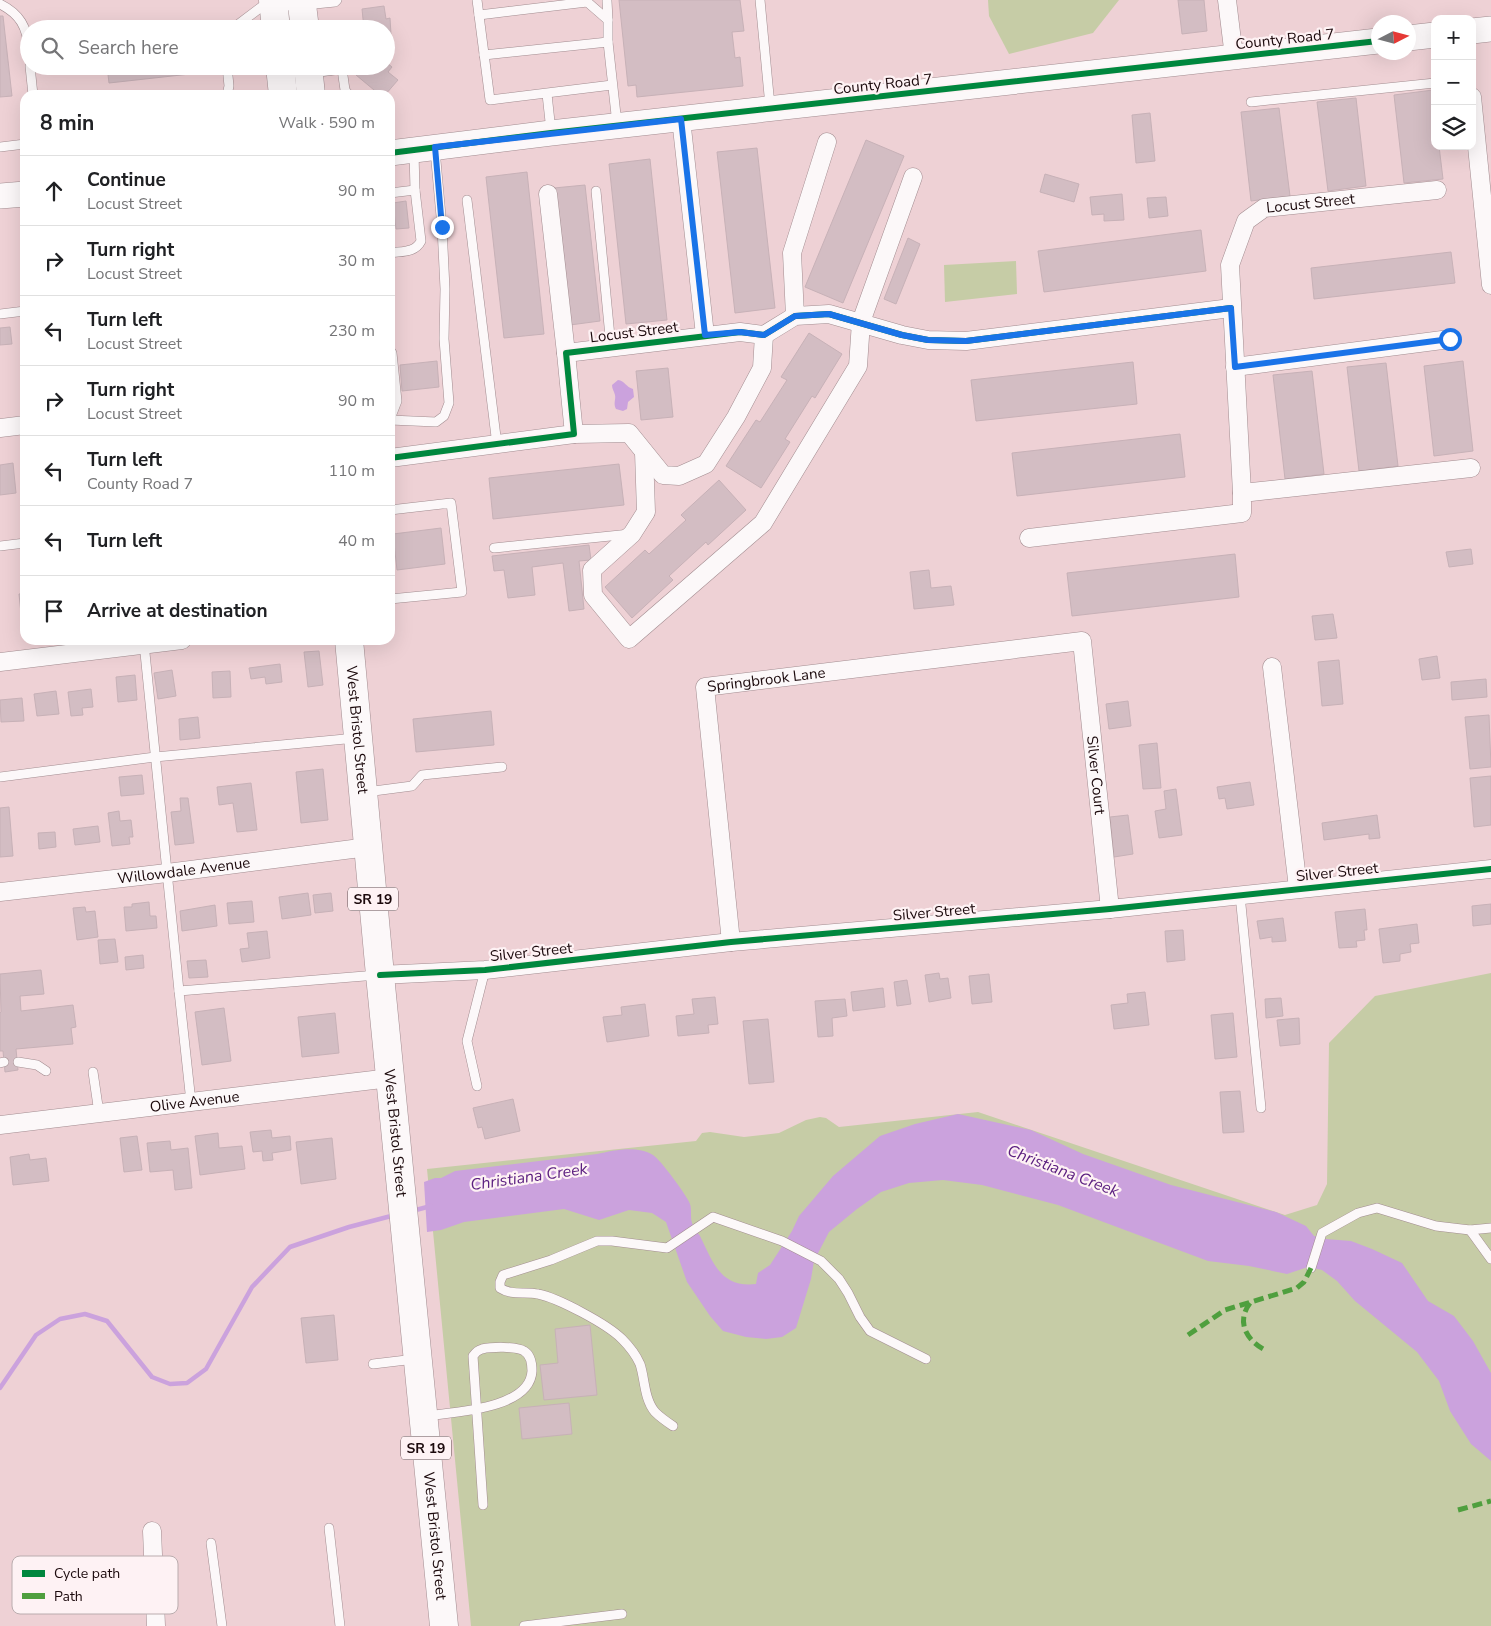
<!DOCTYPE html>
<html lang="en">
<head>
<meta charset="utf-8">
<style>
	:root { --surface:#fff; --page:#f2f2f2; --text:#202124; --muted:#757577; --line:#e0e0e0 }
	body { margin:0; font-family:"Nunito Sans",sans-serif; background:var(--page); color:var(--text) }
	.controls { position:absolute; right:15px; top:15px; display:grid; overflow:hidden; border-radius:10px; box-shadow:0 5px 20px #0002 }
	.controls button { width:45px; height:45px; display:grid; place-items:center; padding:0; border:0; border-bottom:1px solid var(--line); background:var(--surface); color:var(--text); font:25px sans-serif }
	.compass { position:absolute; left:1371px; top:15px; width:45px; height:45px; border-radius:50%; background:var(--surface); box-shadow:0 5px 20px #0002; rotate:84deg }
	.stop { position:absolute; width:15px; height:15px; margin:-11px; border:4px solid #1a73e8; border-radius:50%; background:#fff }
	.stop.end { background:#1a73e8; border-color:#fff; box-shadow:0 1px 5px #0008 }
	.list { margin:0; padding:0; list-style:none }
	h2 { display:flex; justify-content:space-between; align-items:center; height:65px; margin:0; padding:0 20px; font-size:21px }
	h2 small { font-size:16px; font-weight:400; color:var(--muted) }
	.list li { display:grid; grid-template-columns:32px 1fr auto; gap:15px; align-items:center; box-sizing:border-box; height:70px; padding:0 20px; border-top:1px solid var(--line) }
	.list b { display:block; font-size:19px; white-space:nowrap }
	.list p { margin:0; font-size:16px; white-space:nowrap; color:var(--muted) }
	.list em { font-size:16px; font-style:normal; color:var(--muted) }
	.icon { flex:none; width:28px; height:28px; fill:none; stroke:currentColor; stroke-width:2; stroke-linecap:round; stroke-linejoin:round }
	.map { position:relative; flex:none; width:1491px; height:1626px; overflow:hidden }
	.search { position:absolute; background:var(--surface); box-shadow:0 5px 20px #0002; left:20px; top:20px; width:375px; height:55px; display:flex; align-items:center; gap:12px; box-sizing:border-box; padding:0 18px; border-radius:28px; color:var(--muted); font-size:19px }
	.panel { position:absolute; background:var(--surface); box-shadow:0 5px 20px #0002; left:20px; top:90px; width:375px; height:555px; border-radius:15px }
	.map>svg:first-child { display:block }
	.green { fill:#c6cca6 }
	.water { fill:#cba2dd }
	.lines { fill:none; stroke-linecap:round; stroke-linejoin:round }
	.stream { stroke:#cba2dd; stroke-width:4.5 }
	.building { fill:#d3bdc3; stroke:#c7b1b7 }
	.lane-casing { stroke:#a28c90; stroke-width:10 }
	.street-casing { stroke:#a28c90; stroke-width:19 }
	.secondary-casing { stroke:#a28c90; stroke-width:26 }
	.primary-casing { stroke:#a28c90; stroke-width:29 }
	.lane { stroke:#fcf8f9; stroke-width:9 }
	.street { stroke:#fcf8f9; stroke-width:18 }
	.secondary { stroke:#fcf8f9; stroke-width:25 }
	.primary { stroke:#fcf8f9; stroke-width:28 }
	.quiet { stroke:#4f9f3e; stroke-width:5; stroke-dasharray:10 5; stroke-linecap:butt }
	.cycleway-casing { stroke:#fef2f4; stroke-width:9 }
	.cycleway { stroke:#00873e; stroke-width:6 }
	.route { stroke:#1a73e8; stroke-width:6 }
	.labels { text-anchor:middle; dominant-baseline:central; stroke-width:4.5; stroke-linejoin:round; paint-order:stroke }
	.shield { fill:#fef2f4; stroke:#5f4f52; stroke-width:1 }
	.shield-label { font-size:14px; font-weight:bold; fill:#1b090c }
	.street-label { font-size:15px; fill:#1b090c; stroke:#fef2f4 }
	.water-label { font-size:16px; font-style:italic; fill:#5c2080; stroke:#fef2f4 }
	.key { fill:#fef2f4; stroke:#baacae; stroke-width:1 }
	.key-label { font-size:14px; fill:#1b090c }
</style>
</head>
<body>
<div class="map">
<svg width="1491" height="1626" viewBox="0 0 1491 1626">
	<rect width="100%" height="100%" fill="#eed1d5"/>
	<g class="green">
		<path d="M988 0H1119L1093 33 1009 54 989 16Z"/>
		<path d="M1016 261 1017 294 945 302 944 265Z"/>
		<path d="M1491 973V1626H471L427 1169 696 1141 702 1133 710 1132 744 1137 779 1133 806 1120 820 1117 826 1118 839 1127 978 1112 1285 1215 1317 1205 1327 1184 1329 1043 1375 996Z"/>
	</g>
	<g class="water">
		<path d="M618 380C625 381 626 387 633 389L634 397 628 402 627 409 623 411 616 409C613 403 616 400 615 395 614 391 612 389 612 385Z"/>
		<path d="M958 1114 1031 1130 1083 1154 1171 1185 1276 1212 1306 1226 1314 1236 1326 1239 1351 1241 1372 1249 1402 1263 1428 1301 1454 1316 1473 1341 1491 1373V1461L1471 1444 1450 1411 1439 1381 1417 1352 1355 1301 1337 1281 1322 1270 1308 1267 1287 1274 1249 1266 1208 1261 1058 1205 982 1185 943 1180 909 1183 881 1192 857 1209 829 1232 814 1261 811 1279 796 1328 782 1337 766 1339 746 1337 723 1331 710 1316 687 1282 666 1222 652 1213 629 1210 599 1220 564 1209 464 1222 441 1230 427 1232 424 1182 435 1178H441L455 1171 597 1154C614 1150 637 1145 653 1155 660 1159 688 1197 690 1204 692 1210 690 1217 692 1223 694 1228 697 1232 700 1236 713 1262 720 1288 756 1284L758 1273 770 1265 792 1231 799 1216 833 1176 880 1136 915 1124Z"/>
	</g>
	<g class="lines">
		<g class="stream">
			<path d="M412 1211 431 1206"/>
			<path d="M0 1388 36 1335 60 1319 85 1314 107 1321 152 1377 170 1384 187 1383 206 1369 252 1287 290 1247 349 1227 395 1215"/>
		</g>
	</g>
	<g class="building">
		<path d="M619 0H740L744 31 732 32 735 58 740 57 743 86 637 97 636 85 628 86Z"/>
		<path d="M1178 0H1204L1207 31 1182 34Z"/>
		<path d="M384 6 386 19 390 18 391 34H386V29H364L362 9Z"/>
		<path d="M0 16H3L12 96 0 97Z"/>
		<path d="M193 24 194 29H147Z"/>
		<path d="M386 62 392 67 388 72 398 80 385 95H380L356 75 364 66H386Z"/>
		<path d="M107 66H198L199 73 109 83Z"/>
		<path d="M1433 90 1435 106V146H1439L1443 179 1404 183 1394 95Z"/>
		<path d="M1356 98 1366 186 1328 191 1317 102Z"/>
		<path d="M1279 108 1290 196 1251 201 1241 112Z"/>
		<path d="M1150 113 1155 161 1136 163 1132 115Z"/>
		<path d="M866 140 904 156 843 303 805 287Z"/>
		<path d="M757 148 775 308 735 313 717 152Z"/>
		<path d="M650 159 667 320 626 324 609 164Z"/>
		<path d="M527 172 544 334 504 338 486 177Z"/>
		<path d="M1045 174 1079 184 1074 202 1040 192Z"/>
		<path d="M585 185 600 321 570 325 554 188Z"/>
		<path d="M1122 194 1124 220 1104 221V214L1092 215 1090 197Z"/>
		<path d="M1166 197 1168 216 1149 218 1147 198Z"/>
		<path d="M406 201 409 228 396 229 393 203Z"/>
		<path d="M1201 230 1206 271 1044 292 1038 251Z"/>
		<path d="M908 238 920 244 896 304 884 299Z"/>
		<path d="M1451 252 1455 283 1314 299 1311 268Z"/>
		<path d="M10 327 12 344 0 345V328Z"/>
		<path d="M809 333 842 354 815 398 812 396 785 439 790 442 761 488 726 466 756 420 760 422 787 380 781 377Z"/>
		<path d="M437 361 439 387 402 391 400 365Z"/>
		<path d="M1463 361 1473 451 1434 456 1424 366Z"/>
		<path d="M1133 362 1137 404 976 421 971 380Z"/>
		<path d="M1386 363 1398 466 1359 471 1347 367Z"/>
		<path d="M668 368 673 417 641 420 636 371Z"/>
		<path d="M1312 371 1324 474 1285 479 1273 375Z"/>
		<path d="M1180 434 1185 477 1017 496 1012 453Z"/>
		<path d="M13 463 16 493 0 495V465Z"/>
		<path d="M619 464 624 505 493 519 489 478Z"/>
		<path d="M719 480 746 510 708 545 706 542 669 576 673 580 632 618 605 587 645 550 649 554 686 520 681 515Z"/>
		<path d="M441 528 445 564 397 570 393 534Z"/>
		<path d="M589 545 591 560 579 561 584 609 569 611 563 563 532 567 535 595 508 598 504 570 494 571 492 556Z"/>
		<path d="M1471 549 1473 564 1449 567 1446 552Z"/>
		<path d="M1235 554 1239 597 1072 616 1067 573Z"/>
		<path d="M929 570 931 588 951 586 954 605 914 609 910 572Z"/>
		<path d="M25 593V632L23 633 19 594Z"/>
		<path d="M1333 614 1337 638 1315 640 1312 616Z"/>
		<path d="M319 651 323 685 308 687 304 652Z"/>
		<path d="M1437 656 1440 678 1422 680 1419 659Z"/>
		<path d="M1339 660 1343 704 1322 706 1318 662Z"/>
		<path d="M280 664 282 682 266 684 265 677 251 679 249 668Z"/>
		<path d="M172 670 176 696 158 699 154 673Z"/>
		<path d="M230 671 231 697 213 698 212 672Z"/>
		<path d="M135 675 137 700 118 702 116 677Z"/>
		<path d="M1486 679 1487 697 1452 700 1451 682Z"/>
		<path d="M91 689 93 707 82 708 83 715 71 716 68 692Z"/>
		<path d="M56 691 59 714 37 716 34 694Z"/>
		<path d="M22 698 24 721 1 722 0 700Z"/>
		<path d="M1128 701 1131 726 1109 729 1106 704Z"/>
		<path d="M491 711 494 745 416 752 413 719Z"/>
		<path d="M1489 715 1491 767 1470 769 1465 717Z"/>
		<path d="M198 717 200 738 180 740 179 719Z"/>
		<path d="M1157 743 1161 788 1143 789 1139 745Z"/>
		<path d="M323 769 328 820 301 823 296 772Z"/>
		<path d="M142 775 144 794 121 796 119 777Z"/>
		<path d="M1491 776V825L1474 827 1470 778Z"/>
		<path d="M1250 782 1254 805 1227 809 1225 798 1219 799 1217 787Z"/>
		<path d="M251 783 257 830 237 832 233 803 219 805 217 787Z"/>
		<path d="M1176 789 1182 835 1159 838 1155 811 1166 809 1164 791Z"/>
		<path d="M180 798H188L194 843 175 845 171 812 181 811Z"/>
		<path d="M9 807 13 856 0 857V808Z"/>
		<path d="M119 811 120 821 131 820 133 837H129L130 844 112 846 108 813Z"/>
		<path d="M1128 815 1133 854 1114 857 1110 817Z"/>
		<path d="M1377 815 1380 838 1369 839V834L1324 840 1322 823Z"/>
		<path d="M98 826 100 842 75 845 73 829Z"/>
		<path d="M55 832 56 847 39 849 38 833Z"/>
		<path d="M308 893 311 915 282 919 279 897Z"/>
		<path d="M331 893 333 911 315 913 313 895Z"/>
		<path d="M252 901 254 922 229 924 227 903Z"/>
		<path d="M149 902 150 916H156L157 928 126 931 124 907H132V904Z"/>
		<path d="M1491 904V924L1473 926 1472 906Z"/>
		<path d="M215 905 217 926 182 931 180 911Z"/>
		<path d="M85 907 86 912 95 911 98 937 77 940 73 908Z"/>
		<path d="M1365 909 1367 930H1364L1365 940 1356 941 1357 947 1339 948 1335 912Z"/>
		<path d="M1283 918 1286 941 1272 942V937L1260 939 1257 921Z"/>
		<path d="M1417 924 1419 943 1410 944 1411 952 1400 954V961L1383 963 1379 929Z"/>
		<path d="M1183 930 1185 960 1167 962 1165 931Z"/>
		<path d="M267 931 270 958 242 962 240 949 249 948 247 933Z"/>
		<path d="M115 939 118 962 100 964 98 940Z"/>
		<path d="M143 955 144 968 126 970 125 957Z"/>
		<path d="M206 960 208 977 189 978 187 961Z"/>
		<path d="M41 970 44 994 20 996 21 1011 73 1005 76 1027 71 1028 73 1044 16 1049 18 1070 5 1072 3 1051H0V1013L1 1012 0 974Z"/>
		<path d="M939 973 940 979 948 978 951 998 929 1002 925 975Z"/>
		<path d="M989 974 992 1002 972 1004 969 976Z"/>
		<path d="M907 980 911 1004 897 1006 894 982Z"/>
		<path d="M883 988 885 1007 853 1011 851 992Z"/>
		<path d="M1145 992 1149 1025 1114 1029 1111 1005 1128 1003 1127 994Z"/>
		<path d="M715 997 718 1024 708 1025 709 1033 678 1036 676 1016 694 1014 692 999Z"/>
		<path d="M1281 998 1283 1016 1266 1018 1265 999Z"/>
		<path d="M845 999 847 1016 832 1018 833 1036 818 1037 815 1001Z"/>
		<path d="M645 1004 649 1036 607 1042 603 1017 622 1015 621 1007Z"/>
		<path d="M224 1008 231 1061 202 1065 195 1012Z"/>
		<path d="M335 1013 339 1053 302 1057 298 1017Z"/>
		<path d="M1233 1013 1237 1057 1215 1059 1211 1015Z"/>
		<path d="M1299 1018 1300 1044 1280 1046 1277 1020Z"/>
		<path d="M768 1019 774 1082 749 1084 743 1021Z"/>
		<path d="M1240 1091 1244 1132 1223 1133 1220 1092Z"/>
		<path d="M513 1099 520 1131 485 1139 482 1127 478 1128 473 1108Z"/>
		<path d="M271 1130 272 1138 290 1136 291 1150 272 1153 273 1160 263 1161 262 1151 253 1152 250 1132Z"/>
		<path d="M218 1133 219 1148 242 1146 245 1169 200 1175 195 1136Z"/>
		<path d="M137 1136 142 1170 124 1172 120 1138Z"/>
		<path d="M332 1138 336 1179 301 1184 296 1142Z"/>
		<path d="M170 1141 171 1150 188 1148 192 1188 175 1190 173 1170 150 1172 147 1143Z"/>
		<path d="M29 1154 30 1160 46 1158 49 1181 13 1185 10 1157Z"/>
		<path d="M334 1315 338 1360 306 1363 301 1318Z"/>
		<path d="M590 1325 597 1395 544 1400 540 1365 558 1363 555 1329Z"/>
		<path d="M569 1403 572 1434 522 1439 519 1408Z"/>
	</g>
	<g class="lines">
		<g class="lane-casing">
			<g id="lane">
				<path d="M477 0 490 100 612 85"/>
				<path d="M585 0 608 20V42L617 124"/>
				<path d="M760 0 770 106"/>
				<path d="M607 1 608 20"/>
				<path d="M0 4C20 14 27 27 29 49"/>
				<path d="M305 5 335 2 337 0"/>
				<path d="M479 15 587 2"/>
				<path d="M307 28 343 25V29"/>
				<path d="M232 29 268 2"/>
				<path d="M484 55 608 42"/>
				<path d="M30 66 33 95"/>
				<path d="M227 66 229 86 227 95"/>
				<path d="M342 69 345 90 349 95"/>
				<path d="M312 73 342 69V66"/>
				<path d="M547 94 551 131"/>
				<path d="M1251 102 1435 83"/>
				<path d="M0 147 25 144"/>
				<path d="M596 191 611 347"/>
				<path d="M390 193 415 190"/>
				<path d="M467 200 497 445"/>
				<path d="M390 253C402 251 415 253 421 241L415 190 414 153"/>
				<path d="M0 314 25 311"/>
				<path d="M390 350 392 353 397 401 390 419"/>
				<path d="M390 420 436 422 444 416 449 403 444 339 445 289 442 227 435 150"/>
				<path d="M390 510 451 503 462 592 390 599"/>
				<path d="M0 546 25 543"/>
				<path d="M494 548 630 534"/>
				<path d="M144 643 179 991"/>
				<path d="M0 777 155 757 356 738"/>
				<path d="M366 792 412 786 422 775 502 767"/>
				<path d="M1240 895 1261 1108"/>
				<path d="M18 1062 37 1065 46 1071"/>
				<path d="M0 1063 4 1062"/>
				<path d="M93 1072 99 1113"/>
				<path d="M477 1086 467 1041 485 970"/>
				<path d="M191 1102 179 991 377 975"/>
				<path d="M1470 1230 1491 1259"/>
				<path d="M1311 1268 1322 1233 1358 1213 1377 1208 1436 1226 1470 1230 1491 1228"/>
				<path d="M373 1364 415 1359"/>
				<path d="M426 1416C455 1412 530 1409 532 1371 532 1363 531 1355 524 1351 516 1346 491 1347 482 1349 478 1350 475 1353 473 1356L483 1505"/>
				<path d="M673 1426C667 1422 660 1417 655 1412 644 1399 645 1379 640 1364 636 1355 629 1346 622 1339 607 1324 558 1298 538 1294 525 1291 512 1296 500 1288V1282L503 1275 551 1260 597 1241H612L667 1248 713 1217 782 1241 821 1261 839 1279 848 1293 860 1317 870 1331 926 1359"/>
				<path d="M329 1528 340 1626"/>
				<path d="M211 1543 222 1626"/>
				<path d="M524 1626 622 1614"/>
			</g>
		</g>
		<g class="street-casing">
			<g id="street">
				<path d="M1227 0 1234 57"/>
				<path d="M1472 97 1491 285"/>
				<path d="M681 119 705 335"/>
				<path d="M548 194 566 353"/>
				<path d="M795 316 792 253 827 142"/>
				<path d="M1235 367 1450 339"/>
				<path d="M0 428 25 425"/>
				<path d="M574 434 629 433 663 475 679 476 706 464 736 417 762 368 764 335"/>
				<path d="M644 452 646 512 632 534 592 570 593 595 629 639 763 523 858 366 861 322 913 177"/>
				<path d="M390 458 574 434 566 353 740 332 764 335 795 316 829 314 902 335 928 340 966 341 1231 308"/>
				<path id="s1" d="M1242 493 1230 265 1246 221 1264 208 1437 190"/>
				<path d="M1029 538 1242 513V493L1471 468"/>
				<path d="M0 662 182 640"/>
				<path d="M1272 667 1298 888"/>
				<path id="s2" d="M0 892 167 873 368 847"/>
				<path id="s3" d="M731 942 705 687 1082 641 1110 909"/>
				<path d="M380 975 485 970 731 942 1110 909 1491 869"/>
				<path id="s4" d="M0 1125 390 1078"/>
				<path d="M152 1531 156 1626"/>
			</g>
		</g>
		<g class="secondary-casing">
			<g id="secondary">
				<path d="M1472 31 1491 29"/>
				<path d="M1408 38 1435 35"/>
				<path d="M390 153 551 133 1378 41"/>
				<path d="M0 196 25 194"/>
			</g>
		</g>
		<g class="primary-casing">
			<g id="primary">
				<path d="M273 0 276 29"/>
				<path d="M298 0 302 5 305 29"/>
				<path d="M280 66 283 95"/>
				<path d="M308 66 311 95"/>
				<path id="s5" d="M349 640 380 975 444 1626"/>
			</g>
		</g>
		<use href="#lane" class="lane"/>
		<use href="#street" class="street"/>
		<use href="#secondary" class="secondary"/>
		<use href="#primary" class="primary"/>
		<g class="quiet">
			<path d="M1250 1303C1235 1323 1248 1342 1267 1351"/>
			<path d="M1188 1335 1225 1310 1297 1288 1304 1282 1311 1268"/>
			<path d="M1458 1510 1491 1501"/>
		</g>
		<g class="cycleway-casing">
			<g id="cycleway">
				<path d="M390 153 551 133 1378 41"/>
				<path d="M390 458 574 434 566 353 740 332 764 335 795 316 829 314 902 335 928 340 966 341 1231 308"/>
				<path d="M380 975 485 970 731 942 1110 909 1491 869"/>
			</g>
		</g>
		<use href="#cycleway" class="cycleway"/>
	</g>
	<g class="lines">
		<path class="route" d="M442 227 435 147 681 119 705 335 740 332 764 335 795 316 829 314 902 335 928 340 966 341 1231 308 1235 367 1450 339"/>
	</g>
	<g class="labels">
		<g class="shield">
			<rect x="348" y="887.5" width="50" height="23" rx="4"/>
			<rect x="401" y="1436.5" width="50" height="23" rx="4"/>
		</g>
		<g class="shield-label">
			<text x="373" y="899">SR 19</text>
			<text x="426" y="1448">SR 19</text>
		</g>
		<g class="street-label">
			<text transform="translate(1285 39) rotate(-6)">County Road 7</text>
			<text transform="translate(883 84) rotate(-6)">County Road 7</text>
			<text stroke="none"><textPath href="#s1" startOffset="344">Locust Street</textPath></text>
			<text transform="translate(634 332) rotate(-7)">Locust Street</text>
			<text stroke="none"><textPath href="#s3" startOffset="318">Springbrook Lane</textPath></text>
			<text stroke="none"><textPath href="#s5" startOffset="90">West Bristol Street</textPath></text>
			<text stroke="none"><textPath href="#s3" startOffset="771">Silver Court</textPath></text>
			<text stroke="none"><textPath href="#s2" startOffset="185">Willowdale Avenue</textPath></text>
			<text transform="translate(1337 872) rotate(-6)">Silver Street</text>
			<text transform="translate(934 912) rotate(-5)">Silver Street</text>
			<text transform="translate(531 952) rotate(-6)">Silver Street</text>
			<text stroke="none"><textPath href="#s4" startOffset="196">Olive Avenue</textPath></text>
			<text stroke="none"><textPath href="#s5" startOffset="495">West Bristol Street</textPath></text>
			<text stroke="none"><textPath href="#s5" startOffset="900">West Bristol Street</textPath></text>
		</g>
		<g class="water-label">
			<text transform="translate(1063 1171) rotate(21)">Christiana Creek</text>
			<text transform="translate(529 1177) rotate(-8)">Christiana Creek</text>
		</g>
	</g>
	<rect x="12" y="1556" width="166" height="58" rx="8" class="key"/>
	<rect x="22" y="1570" width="23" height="7" fill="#00873e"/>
	<rect x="22" y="1593" width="23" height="6" fill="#4f9f3e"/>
	<g class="key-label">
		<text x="54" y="1578">Cycle path</text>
		<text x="54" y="1601">Path</text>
	</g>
</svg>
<div class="controls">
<button>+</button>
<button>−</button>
<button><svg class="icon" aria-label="layers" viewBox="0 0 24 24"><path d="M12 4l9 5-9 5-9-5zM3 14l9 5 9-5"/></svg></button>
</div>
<svg class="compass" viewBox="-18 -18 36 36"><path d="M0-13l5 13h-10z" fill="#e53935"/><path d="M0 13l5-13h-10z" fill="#757577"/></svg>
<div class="stop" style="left:1450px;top:339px"></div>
<div class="stop end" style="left:442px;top:227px"></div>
<div class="search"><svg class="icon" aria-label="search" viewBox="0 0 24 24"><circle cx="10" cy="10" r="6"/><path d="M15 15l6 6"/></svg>Search here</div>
<section class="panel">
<h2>8 min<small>Walk · 590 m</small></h2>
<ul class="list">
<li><svg class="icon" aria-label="ahead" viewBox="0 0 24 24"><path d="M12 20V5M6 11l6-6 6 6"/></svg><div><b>Continue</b><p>Locust Street</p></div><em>90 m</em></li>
<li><svg class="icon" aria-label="right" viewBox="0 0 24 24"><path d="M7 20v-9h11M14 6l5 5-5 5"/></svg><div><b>Turn right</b><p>Locust Street</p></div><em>30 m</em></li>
<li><svg class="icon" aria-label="left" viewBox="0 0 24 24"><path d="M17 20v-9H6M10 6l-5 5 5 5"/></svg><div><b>Turn left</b><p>Locust Street</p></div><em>230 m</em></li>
<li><svg class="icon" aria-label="right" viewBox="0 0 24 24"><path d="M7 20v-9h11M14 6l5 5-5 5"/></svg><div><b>Turn right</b><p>Locust Street</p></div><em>90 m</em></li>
<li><svg class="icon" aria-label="left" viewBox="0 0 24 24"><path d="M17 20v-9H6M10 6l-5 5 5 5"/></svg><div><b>Turn left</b><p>County Road 7</p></div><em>110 m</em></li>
<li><svg class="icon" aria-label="left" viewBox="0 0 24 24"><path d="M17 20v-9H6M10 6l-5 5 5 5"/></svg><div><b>Turn left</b></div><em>40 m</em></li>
<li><svg class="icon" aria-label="arrive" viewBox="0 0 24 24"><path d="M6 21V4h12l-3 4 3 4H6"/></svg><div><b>Arrive at destination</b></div></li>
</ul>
</section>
</div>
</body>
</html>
